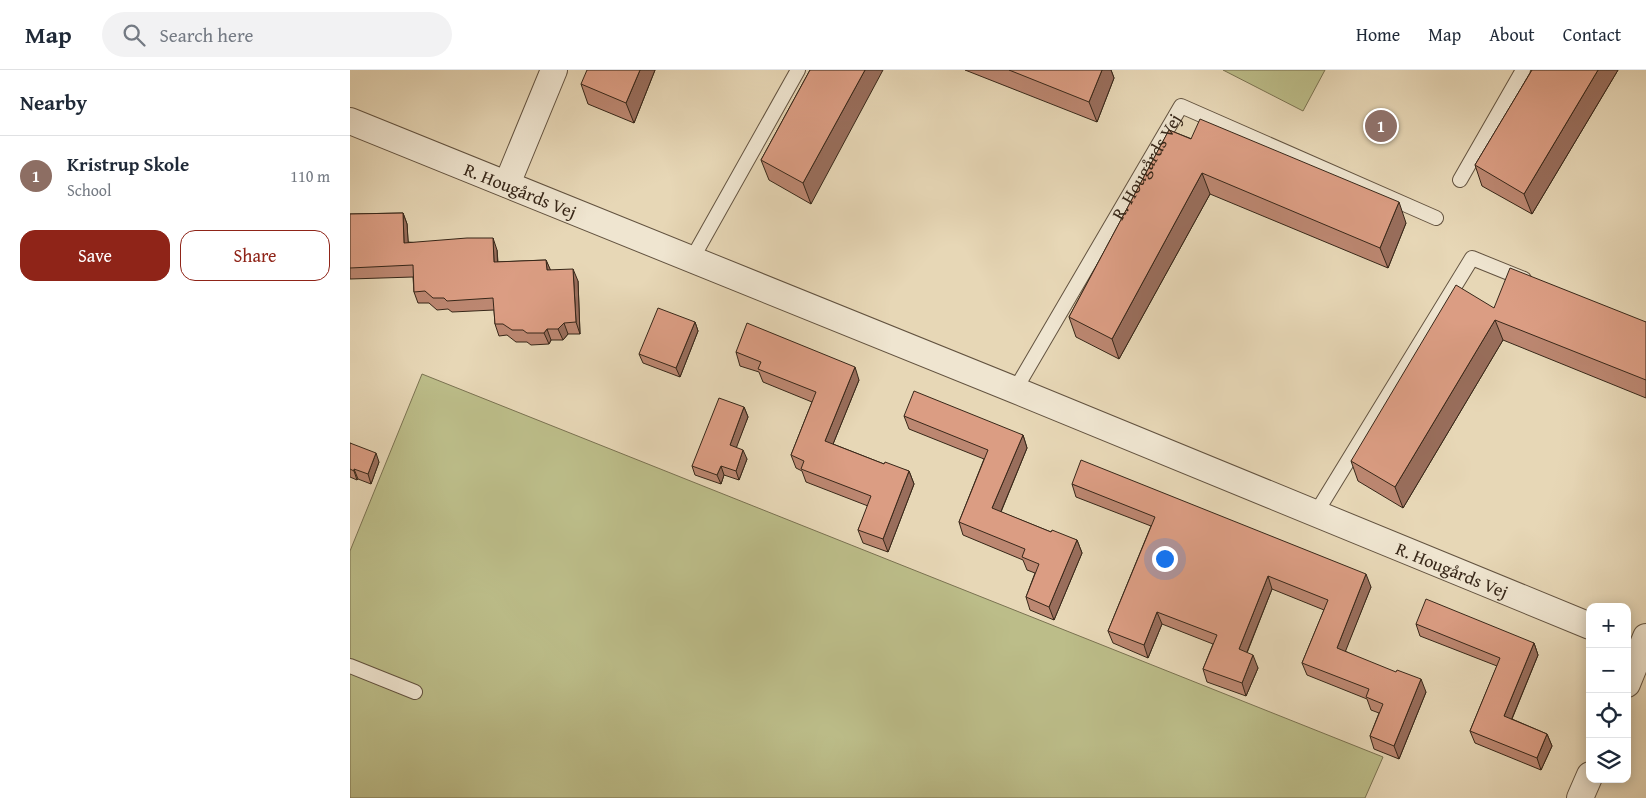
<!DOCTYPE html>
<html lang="en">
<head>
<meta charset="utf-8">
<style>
	:root { --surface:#fff; --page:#f2f2f3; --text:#1f2937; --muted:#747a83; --line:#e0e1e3; --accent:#8f2418 }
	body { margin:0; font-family:"Gentium Book Plus",serif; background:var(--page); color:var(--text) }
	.controls { position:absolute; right:15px; bottom:15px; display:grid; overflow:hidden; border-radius:10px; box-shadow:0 2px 12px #0003 }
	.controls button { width:45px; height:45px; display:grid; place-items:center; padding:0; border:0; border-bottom:1px solid var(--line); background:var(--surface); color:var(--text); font:25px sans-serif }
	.you { position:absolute; left:814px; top:488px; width:18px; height:18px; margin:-12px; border:4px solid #fff; border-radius:50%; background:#1a73e8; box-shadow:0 0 0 8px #1a73e833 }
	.badge { display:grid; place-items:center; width:32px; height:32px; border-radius:50%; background:var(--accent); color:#fff; font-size:16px; font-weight:700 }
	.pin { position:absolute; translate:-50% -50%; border:2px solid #fff; box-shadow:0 1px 5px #0006 }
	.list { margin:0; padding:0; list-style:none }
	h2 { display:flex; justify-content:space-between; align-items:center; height:65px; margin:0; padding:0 20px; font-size:21px }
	h2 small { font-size:16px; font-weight:400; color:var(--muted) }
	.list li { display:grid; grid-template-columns:32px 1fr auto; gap:15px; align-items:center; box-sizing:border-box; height:80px; padding:0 20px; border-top:1px solid var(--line) }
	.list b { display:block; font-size:19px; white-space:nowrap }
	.list p { margin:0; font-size:16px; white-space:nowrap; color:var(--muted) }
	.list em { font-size:16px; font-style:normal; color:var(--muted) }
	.actions { display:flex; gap:10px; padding:15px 20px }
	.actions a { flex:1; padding:11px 0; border:1px solid var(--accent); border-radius:15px; text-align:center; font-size:18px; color:var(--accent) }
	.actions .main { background:var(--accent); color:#fff }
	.icon { flex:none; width:28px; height:28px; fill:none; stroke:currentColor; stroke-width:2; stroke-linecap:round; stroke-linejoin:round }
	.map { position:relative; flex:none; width:1296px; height:728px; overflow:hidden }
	header { display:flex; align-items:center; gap:30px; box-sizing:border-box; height:70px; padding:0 25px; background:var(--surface); border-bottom:1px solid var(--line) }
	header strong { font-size:24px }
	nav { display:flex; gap:28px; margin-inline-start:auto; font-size:18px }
	.search { width:350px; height:45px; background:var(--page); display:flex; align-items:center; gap:12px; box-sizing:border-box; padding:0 18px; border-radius:28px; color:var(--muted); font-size:19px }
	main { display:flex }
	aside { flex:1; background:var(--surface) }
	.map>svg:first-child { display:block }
	.green { fill:#bcbd89; stroke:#7a7251 }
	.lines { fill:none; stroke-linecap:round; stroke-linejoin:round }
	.service-casing { stroke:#635340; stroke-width:16 }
	.minor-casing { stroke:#635340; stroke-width:28 }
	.service { stroke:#efe5d0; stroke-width:14 }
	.minor { stroke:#efe5d0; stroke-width:26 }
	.wall { fill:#bc8771; stroke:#372719 }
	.shaded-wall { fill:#996e5c; stroke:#372719 }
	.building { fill:#db9d83; stroke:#372719 }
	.labels { text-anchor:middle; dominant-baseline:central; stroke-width:4; stroke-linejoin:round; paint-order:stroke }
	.street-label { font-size:18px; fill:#372719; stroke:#efe5d0 }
</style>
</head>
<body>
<header>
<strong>Map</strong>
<div class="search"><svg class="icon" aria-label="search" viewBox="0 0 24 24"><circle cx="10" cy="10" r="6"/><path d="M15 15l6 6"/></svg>Search here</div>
<nav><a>Home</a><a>Map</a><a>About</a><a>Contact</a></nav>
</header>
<main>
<aside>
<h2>Nearby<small></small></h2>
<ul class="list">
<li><span class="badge" style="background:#8d6e63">1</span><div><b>Kristrup Skole</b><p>School</p></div><em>110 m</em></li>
</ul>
<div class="actions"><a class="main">Save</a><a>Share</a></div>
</aside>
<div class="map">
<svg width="1296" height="728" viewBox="0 0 1296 728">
	<rect width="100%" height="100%" fill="#e7d7b6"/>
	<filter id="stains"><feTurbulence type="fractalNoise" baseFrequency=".004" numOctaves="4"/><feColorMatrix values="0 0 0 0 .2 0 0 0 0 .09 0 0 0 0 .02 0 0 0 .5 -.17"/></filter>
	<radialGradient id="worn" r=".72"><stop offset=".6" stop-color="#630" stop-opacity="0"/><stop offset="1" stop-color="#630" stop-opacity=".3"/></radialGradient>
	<g class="green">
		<path d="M873 0H975L953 41Z"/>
		<path d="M72 304 1033 687 1015 728H0V481Z"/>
	</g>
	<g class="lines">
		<g class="service-casing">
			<g id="service">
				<path d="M1110 110 1173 0"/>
				<path d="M342 189 448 0"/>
				<path id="s1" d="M665 320 831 36 1086 148"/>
				<path d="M966 443 1122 188 1174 209"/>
				<path d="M0 596 65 622"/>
			</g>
		</g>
		<g class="minor-casing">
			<g id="minor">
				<path id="s2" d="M0 51 665 320 1240 556"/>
				<path d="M157 114 204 0"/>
				<path d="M1277 614 1296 567"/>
				<path d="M1230 728 1240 705"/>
			</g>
		</g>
		<use href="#service" class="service"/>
		<use href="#minor" class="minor"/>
	</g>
	<g class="wall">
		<path d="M305 0 284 53 238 34 231 14Z"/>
		<path d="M460 0 461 134 419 110 411 90Z"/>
		<path d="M615 0H761L764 8 747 52Z"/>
		<path d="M1182 0H1268L1182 144 1132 116 1125 95Z"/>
		<path d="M819 60 1056 153 1038 198 860 124 769 289 726 267 719 247Z"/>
		<path d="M53 143 57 154 58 172 147 180 148 192 196 190 200 200 228 211 230 264H218L213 270H201L199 274 181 275 177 272H166L157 265 149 266 145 254 144 240 102 242 98 239 87 240 79 233H68L64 222 63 207 0 209V144Z"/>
		<path d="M1144 238 1296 252V328L1153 270 1053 438 1008 411 1001 391Z"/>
		<path d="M345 252 348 261 330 307 293 293 289 284Z"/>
		<path d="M386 282 509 310 483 374 534 394 559 401 564 414 538 482 513 473 508 460 518 436 456 412 452 401 446 398 441 385 462 332 413 312 409 302 390 296Z"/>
		<path d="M394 337 398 347 386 377 397 389 389 410 374 405 371 414 345 405 342 396Z"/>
		<path d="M554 346 673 365 677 378 651 442 701 462 727 470 732 483 704 550 680 540 676 527 685 503 677 500 673 490 613 465 609 452 634 389 559 359Z"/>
		<path d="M0 373 29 392 21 414 8 409 7 410 0 407Z"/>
		<path d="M722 414 1021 517 995 581 1076 622 1049 689 1024 679 1020 666 1029 643 1021 640 1017 629 957 605 952 593 974 540 922 519 897 583 908 598 896 626 857 612 853 599 863 574 812 554 798 588 763 573 758 561 801 456 726 427Z"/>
		<path d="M1066 554 1184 573 1188 585 1162 649 1197 664 1202 676 1191 700 1125 673 1120 661 1147 596 1070 566Z"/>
	</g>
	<g class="shaded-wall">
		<path d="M290 0H305L284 53 276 33Z"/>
		<path d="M515 0H533L461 134 453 113Z"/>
		<path d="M752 0H761L764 8 747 52 739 32Z"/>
		<path d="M1248 0H1268L1182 144 1174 124Z"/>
		<path d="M852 103 860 124 769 289 762 269Z"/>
		<path d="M1049 132 1056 153 1038 198 1030 178Z"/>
		<path d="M53 143 57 154 59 184 54 173Z"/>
		<path d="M143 168 147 180 148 204 144 192Z"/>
		<path d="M196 190 201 201 197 200Z"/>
		<path d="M223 199 228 211 230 264 226 252Z"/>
		<path d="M1145 250 1153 270 1053 438 1045 417Z"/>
		<path d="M345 252 348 261 330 307 326 298Z"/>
		<path d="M214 253 218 264 213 270 208 259Z"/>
		<path d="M197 259 201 270 199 274 194 263Z"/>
		<path d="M505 297 509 310 479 384 475 371Z"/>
		<path d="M394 337 398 347 384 384 380 375Z"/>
		<path d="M673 365 677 378 647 451 642 438Z"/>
		<path d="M393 380 397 389 389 410 386 401Z"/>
		<path d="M26 383 29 392 21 414 18 404Z"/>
		<path d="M371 396 374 405 371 414 367 405Z"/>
		<path d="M4 399 8 409 7 410 4 401Z"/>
		<path d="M559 401 564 414 538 482 533 469Z"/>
		<path d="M727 470 732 483 704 550 699 537Z"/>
		<path d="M1016 504 1021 517 992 590 987 578Z"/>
		<path d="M918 506 922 519 893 592 889 579Z"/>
		<path d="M807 542 812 554 798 588 794 575Z"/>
		<path d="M1184 573 1188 585 1158 658 1154 646Z"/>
		<path d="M903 585 908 598 896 626 892 613Z"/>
		<path d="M1071 609 1076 622 1049 689 1044 676Z"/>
		<path d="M1197 664 1202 676 1191 700 1187 688Z"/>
	</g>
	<g class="building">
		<path d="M237 0H290L276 33 231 14Z"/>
		<path d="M460 0H515L453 113 411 90Z"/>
		<path d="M659 0H752L739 32Z"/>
		<path d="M1182 0H1248L1174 124 1125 95Z"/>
		<path d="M850 49 1049 132 1030 178 852 103 762 269 719 247 819 60 841 69Z"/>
		<path d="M53 143 54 173 117 168H143L144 192 196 190 197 200 223 199 226 252 214 253 208 259H197L194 263H177L173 260H162L153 254H145L143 228 97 231 94 228H83L75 221 64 222 63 195 0 198V144Z"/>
		<path d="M1160 198 1296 252V310L1145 250 1045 417 1001 391 1106 215 1144 238Z"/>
		<path d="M308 238 345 252 326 298 289 284Z"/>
		<path d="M397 253 505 297 475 371 534 394 535 392 559 401 533 469 508 460 521 426 451 399 454 391 441 385 466 322 408 299 411 292 386 282Z"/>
		<path d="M564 321 673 365 642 438 701 462 702 460 727 470 699 537 676 527 689 494 672 487 675 479 609 452 638 380 554 346Z"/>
		<path d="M369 328 394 337 380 375 393 380 386 401 371 396 367 405 342 396Z"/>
		<path d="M0 373 26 383 18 404 4 399V401L0 399Z"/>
		<path d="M731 390 1016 504 987 578 1046 602 1047 600 1071 609 1044 676 1020 666 1033 634 1016 627 1019 619 952 593 978 530 918 506 889 579 903 585 892 613 853 599 867 565 807 542 794 575 758 561 805 447 722 414Z"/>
		<path d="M1076 529 1184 573 1154 646 1197 664 1187 688 1120 661 1150 588 1066 554Z"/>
	</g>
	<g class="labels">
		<g class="street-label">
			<text stroke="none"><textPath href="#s1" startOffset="259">R. Hougårds Vej</textPath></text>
			<text stroke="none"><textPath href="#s2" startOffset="184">R. Hougårds Vej</textPath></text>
			<text stroke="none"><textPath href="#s2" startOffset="1190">R. Hougårds Vej</textPath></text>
		</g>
	</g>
	<rect width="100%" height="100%" filter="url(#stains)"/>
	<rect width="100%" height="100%" fill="url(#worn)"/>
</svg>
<div class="controls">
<button>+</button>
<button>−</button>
<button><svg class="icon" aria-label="locate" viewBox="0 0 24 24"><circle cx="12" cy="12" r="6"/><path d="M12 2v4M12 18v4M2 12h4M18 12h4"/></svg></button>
<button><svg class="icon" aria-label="layers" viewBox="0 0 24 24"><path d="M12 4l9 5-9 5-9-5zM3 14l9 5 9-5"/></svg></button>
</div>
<div class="you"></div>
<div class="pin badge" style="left:1031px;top:56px;background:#8d6e63">1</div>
</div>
</main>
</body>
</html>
